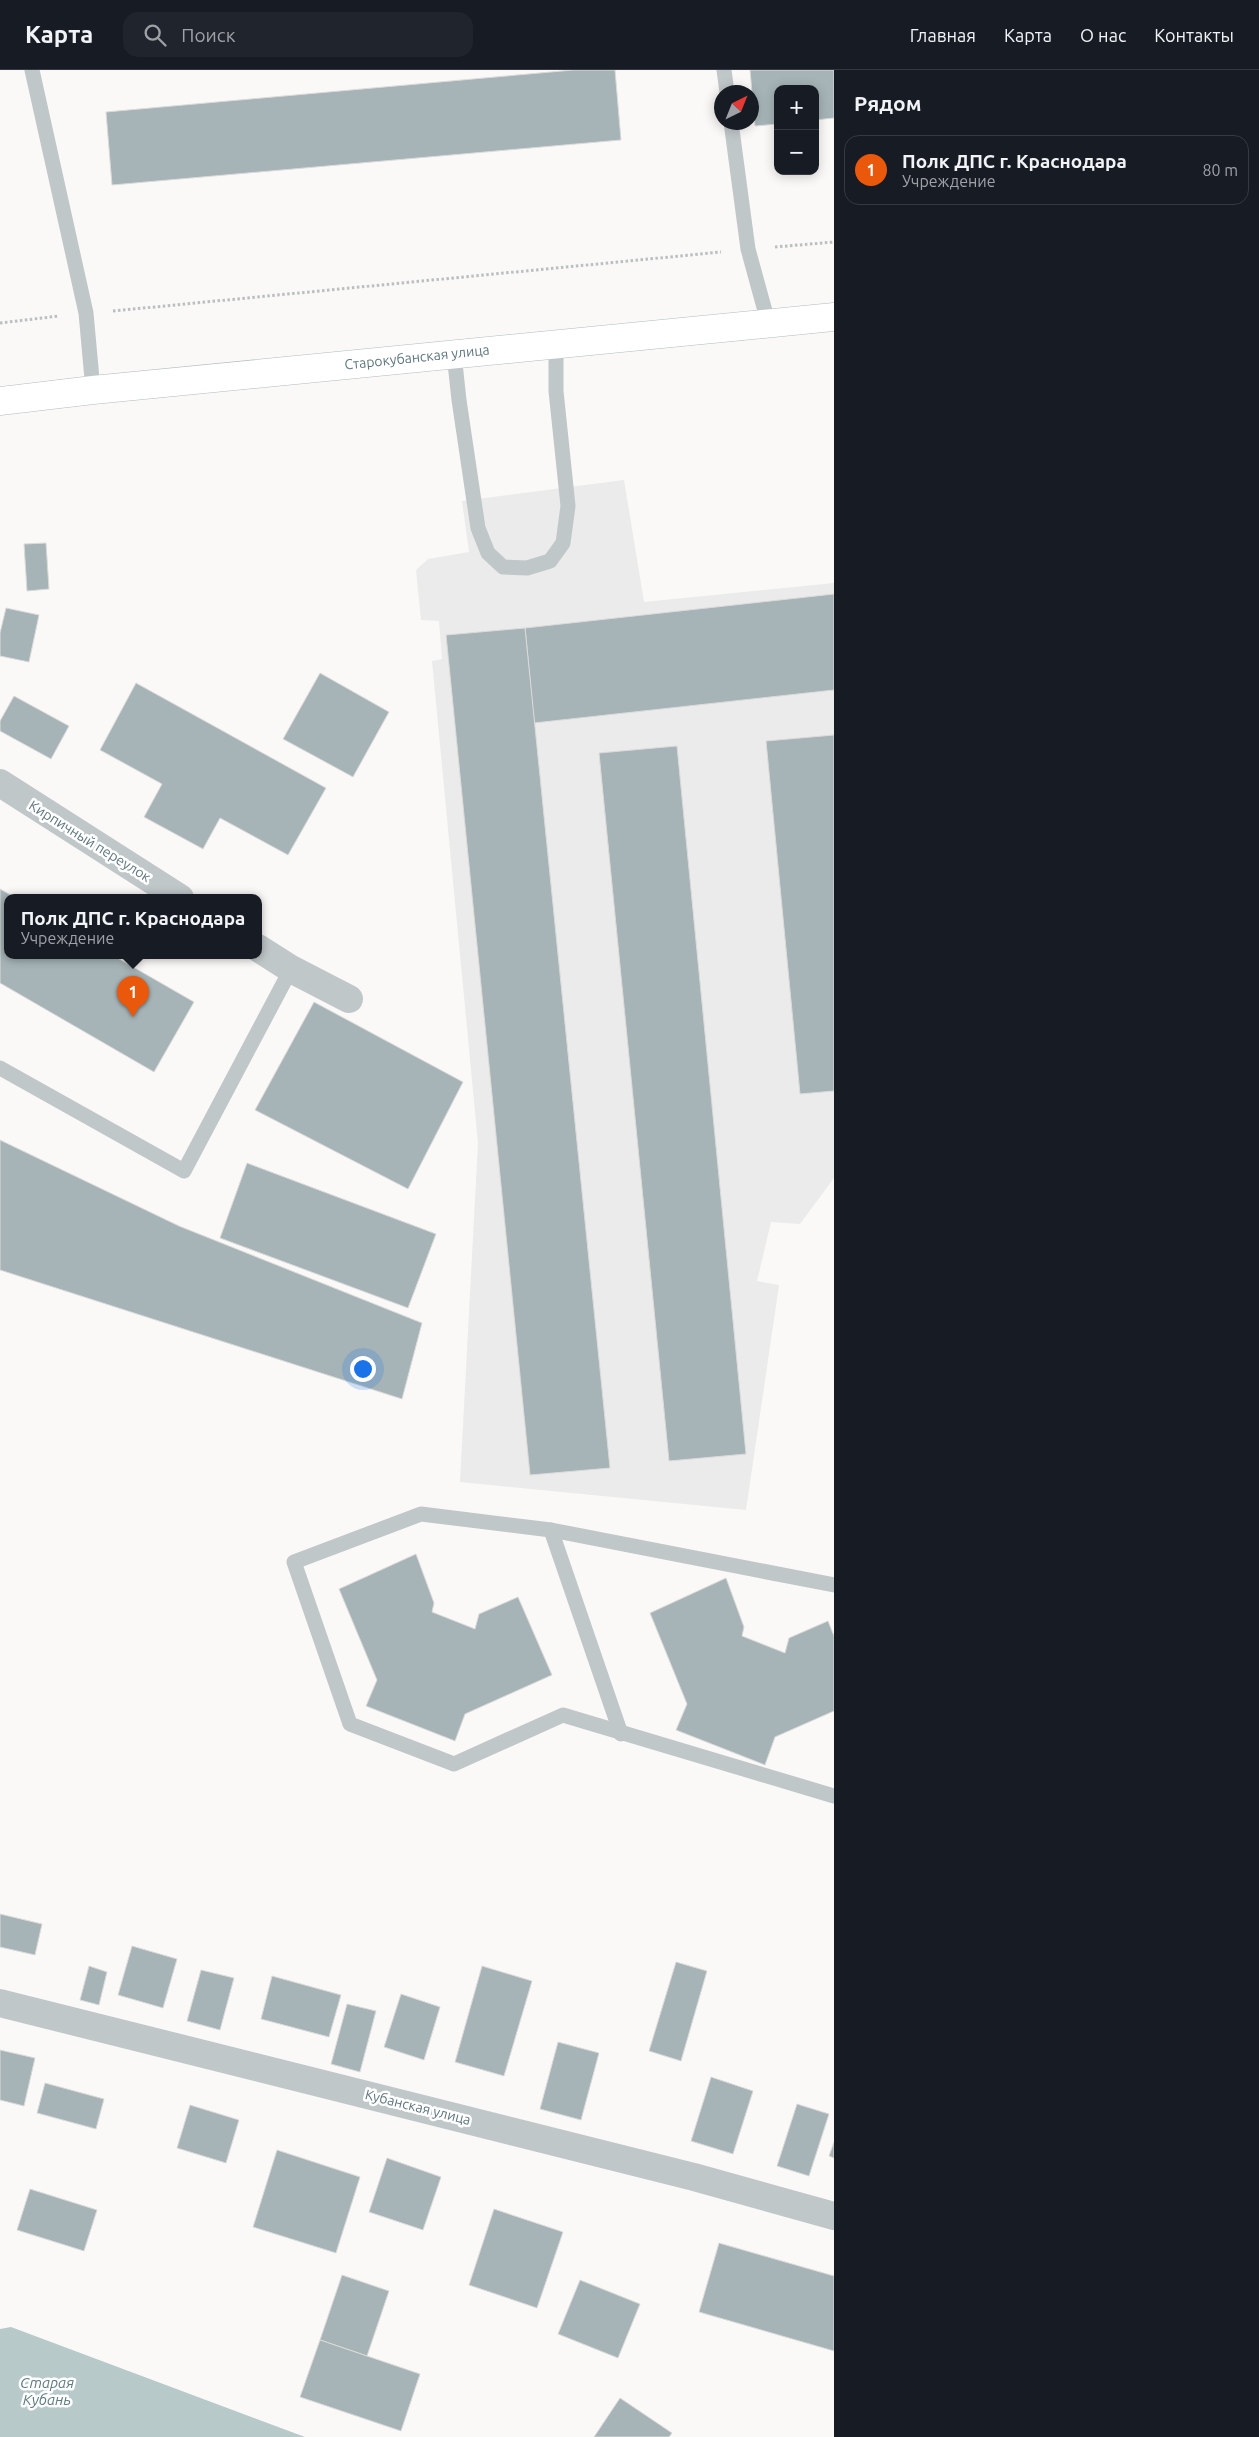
<!DOCTYPE html>
<html lang="ru">
<head>
<meta charset="utf-8">
<style>
	:root { --surface:#171b24; --page:#20242c; --text:#f1f3f6; --muted:#9ea1a6; --line:#363941; --accent:#ea580c }
	body { margin:0; font-family:Ubuntu,sans-serif; background:var(--page); color:var(--text) }
	.controls { position:absolute; right:15px; top:15px; display:grid; overflow:hidden; border-radius:10px; box-shadow:0 2px 12px #0003 }
	.controls button { width:45px; height:45px; display:grid; place-items:center; padding:0; border:0; border-bottom:1px solid var(--line); background:var(--surface); color:var(--text); font:25px sans-serif }
	.compass { position:absolute; left:714px; top:15px; width:45px; height:45px; border-radius:50%; background:var(--surface); box-shadow:0 2px 12px #0003; rotate:43deg }
	.you { position:absolute; left:362px; top:1298px; width:18px; height:18px; margin:-12px; border:4px solid #fff; border-radius:50%; background:#1a73e8; box-shadow:0 0 0 8px #1a73e833 }
	.badge { display:grid; place-items:center; width:32px; height:32px; border-radius:50%; background:var(--accent); color:#fff; font-size:16px; font-weight:700 }
	.pin { position:absolute; translate:-50% -41px; filter:drop-shadow(0 1px 2px #0008) }
	.pin::after { content:''; position:absolute; top:26px; width:18px; height:15px; background:inherit; clip-path:polygon(0 0,100% 0,50% 100%) }
	.popup { position:absolute; left:4px; top:824px; width:258px; height:65px; box-sizing:border-box; display:grid; place-content:center; border-radius:10px; background:var(--surface); filter:drop-shadow(0 1px 4px #0005); font-size:16px; white-space:nowrap; color:var(--muted) }
	.popup b { font-size:19px; color:var(--text) }
	.popup::after { content:''; position:absolute; left:50%; top:100%; margin-left:-10px; border:10px solid transparent; border-top-color:var(--surface) }
	.list { margin:0; padding:0; list-style:none }
	h2 { display:flex; justify-content:space-between; align-items:center; height:65px; margin:0; padding:0 20px; font-size:21px }
	h2 small { font-size:16px; font-weight:400; color:var(--muted) }
	.list li { display:grid; grid-template-columns:32px 1fr auto; gap:15px; align-items:center; box-sizing:border-box; height:70px; margin:0 10px 10px; padding:0 10px; border:1px solid var(--line); border-radius:15px }
	.list b { display:block; font-size:19px; white-space:nowrap }
	.list p { margin:0; font-size:16px; white-space:nowrap; color:var(--muted) }
	.list em { font-size:16px; font-style:normal; color:var(--muted) }
	.icon { flex:none; width:28px; height:28px; fill:none; stroke:currentColor; stroke-width:2; stroke-linecap:round; stroke-linejoin:round }
	.map { position:relative; flex:none; width:834px; height:2367px; overflow:hidden }
	header { display:flex; align-items:center; gap:30px; box-sizing:border-box; height:70px; padding:0 25px; background:var(--surface); border-bottom:1px solid var(--line) }
	header strong { font-size:24px }
	nav { display:flex; gap:28px; margin-inline-start:auto; font-size:18px }
	.search { width:350px; height:45px; background:var(--page); display:flex; align-items:center; gap:12px; box-sizing:border-box; padding:0 18px; border-radius:15px; color:var(--muted); font-size:19px }
	main { display:flex }
	aside { flex:1; background:var(--surface) }
	.map>svg:first-child { display:block }
	.built { fill:#eaebea }
	.water { fill:#b8c9ca }
	.building { fill:#a6b4b7; stroke:#dbdbd9 }
	.lines { fill:none; stroke-linecap:round; stroke-linejoin:round }
	.secondary-casing { stroke:#b2bbbe; stroke-width:29 }
	.path { stroke:#babfc1; stroke-width:3; stroke-dasharray:2.5 2.5; stroke-linecap:butt }
	.lane { stroke:#c0c7c9; stroke-width:15 }
	.street { stroke:#c0c7c9; stroke-width:28 }
	.secondary { stroke:#fff; stroke-width:28 }
	.labels { text-anchor:middle; dominant-baseline:central; stroke-width:5; stroke-linejoin:round; paint-order:stroke }
	.street-label { font-size:14px; fill:#5e767d; stroke:#fff }
	.water-label { font-size:15px; font-style:italic; fill:#5e7b7d; stroke:#fff }
</style>
</head>
<body>
<header>
<strong>Карта</strong>
<div class="search"><svg class="icon" aria-label="search" viewBox="0 0 24 24"><circle cx="10" cy="10" r="6"/><path d="M15 15l6 6"/></svg>Поиск</div>
<nav><a>Главная</a><a>Карта</a><a>О нас</a><a>Контакты</a></nav>
</header>
<main>
<div class="map">
<svg width="834" height="2367" viewBox="0 0 834 2367">
	<rect width="100%" height="100%" fill="#faf9f7"/>
	<path class="built" d="M624 410 644 532 834 513V1108L800 1154 771 1152 757 1211 779 1215 746 1440 460 1412 478 1073 432 591 442 589 439 551 421 550 416 500 428 489 469 482 462 431Z"/>
	<path class="water" d="M11 2257 305 2367H0V2259Z"/>
	<g class="building">
		<path d="M573 0H615L621 70 112 115 106 42Z"/>
		<path d="M750 0H834V48L815 50V19H778V54L755 56Z"/>
		<path d="M46 473 49 519 27 521 24 474Z"/>
		<path d="M834 524V620L534 653 525 558Z"/>
		<path d="M6 538 39 545 29 592 0 586V563Z"/>
		<path d="M525 558 610 1398 530 1405 446 565Z"/>
		<path d="M320 603 389 642 353 707 283 669Z"/>
		<path d="M136 613 326 718 288 785 220 748 203 779 144 747 162 714 100 680Z"/>
		<path d="M14 626 69 656 51 689 0 661V651Z"/>
		<path d="M834 665V1021L800 1024 766 671Z"/>
		<path d="M677 676 746 1384 669 1391 599 683Z"/>
		<path d="M0 819 16 828H8V886H114L194 932 154 1002 0 913Z"/>
		<path d="M314 932 463 1012 408 1119 255 1040Z"/>
		<path d="M0 1070 179 1156 422 1253 402 1329 0 1200Z"/>
		<path d="M247 1093 436 1164 408 1238 220 1168Z"/>
		<path d="M416 1484 434 1533 432 1542 475 1559 479 1544 518 1527 552 1605 465 1644 455 1671 366 1636 377 1610 339 1519Z"/>
		<path d="M726 1508 744 1557 742 1566 785 1583 789 1568 828 1551 834 1566V1641L775 1667 765 1695 676 1660 687 1634 650 1543Z"/>
		<path d="M0 1844 42 1854 35 1885 0 1877Z"/>
		<path d="M132 1876 177 1889 163 1938 118 1925Z"/>
		<path d="M676 1892 707 1901 681 1991 649 1981Z"/>
		<path d="M89 1896 107 1902 99 1935 80 1930Z"/>
		<path d="M482 1896 532 1911 504 2006 455 1992Z"/>
		<path d="M201 1900 234 1908 220 1960 187 1951Z"/>
		<path d="M272 1906 341 1925 329 1967 261 1949Z"/>
		<path d="M401 1924 440 1937 424 1990 384 1977Z"/>
		<path d="M347 1934 376 1941 360 2002 331 1994Z"/>
		<path d="M558 1972 599 1983 581 2050 540 2039Z"/>
		<path d="M0 1980 35 1988 24 2036 0 2030Z"/>
		<path d="M711 2007 753 2021 733 2084 691 2071Z"/>
		<path d="M45 2013 104 2029 96 2059 37 2043Z"/>
		<path d="M797 2034 829 2044 809 2106 777 2096Z"/>
		<path d="M190 2035 239 2050 226 2093 177 2078Z"/>
		<path d="M834 2072V2088L829 2086Z"/>
		<path d="M277 2080 360 2107 336 2183 253 2157Z"/>
		<path d="M387 2088 441 2107 423 2160 369 2142Z"/>
		<path d="M30 2119 97 2140 84 2181 17 2160Z"/>
		<path d="M494 2139 563 2162 537 2238 469 2215Z"/>
		<path d="M719 2173 834 2206V2281L699 2242Z"/>
		<path d="M342 2205 389 2221 367 2286 320 2270Z"/>
		<path d="M580 2210 640 2234 618 2288 558 2264Z"/>
		<path d="M320 2270 420 2304 401 2361 300 2327Z"/>
		<path d="M620 2328 672 2363 669 2367H594Z"/>
	</g>
	<g class="lines">
		<g class="secondary-casing">
			<path id="secondary" d="M0 331 93 320 834 247"/>
		</g>
		<g class="path">
			<path d="M775 177 834 172"/>
			<path d="M113 241 721 182"/>
			<path d="M0 253 59 246"/>
		</g>
		<g class="lane">
			<path d="M32 0 86 243 93 320"/>
			<path d="M724 0 727 22"/>
			<path d="M731 52 748 179 768 252"/>
			<path d="M454 284 459 330 478 458 488 483 503 497 527 498 550 491 563 473 568 436 556 321V273"/>
			<path d="M0 998 184 1101 291 899"/>
			<path d="M551 1460 621 1664"/>
			<path d="M834 1515 551 1460 421 1444 294 1492 350 1654 454 1694 563 1645 834 1726"/>
		</g>
		<g class="street">
			<path d="M0 713 180 828"/>
			<path d="M258 878 291 899 349 929"/>
			<path d="M0 1933 694 2107 834 2146"/>
		</g>
		<use href="#secondary" class="secondary"/>
	</g>
	<g class="labels">
		<g class="street-label">
			<text transform="translate(417 287) rotate(-6)">Старокубанская улица</text>
			<text transform="translate(90 771) rotate(32)">Кирпичный переулок</text>
			<text transform="translate(418 2037) rotate(14)">Кубанская улица</text>
		</g>
		<g class="water-label">
			<text x="47" y="2312">Старая<tspan x="47" dy="17">Кубань</tspan></text>
		</g>
	</g>
</svg>
<div class="controls">
<button>+</button>
<button>−</button>
</div>
<svg class="compass" viewBox="-18 -18 36 36"><path d="M0-13l5 13h-10z" fill="#e53935"/><path d="M0 13l5-13h-10z" fill="#9ea1a6"/></svg>
<div class="you"></div>
<div class="pin badge" style="left:133px;top:947px">1</div>
<div class="popup"><b>Полк ДПС г. Краснодара</b>Учреждение</div>
</div>
<aside>
<h2>Рядом<small></small></h2>
<ul class="list">
<li><span class="badge">1</span><div><b>Полк ДПС г. Краснодара</b><p>Учреждение</p></div><em>80 m</em></li>
</ul>
</aside>
</main>
</body>
</html>
